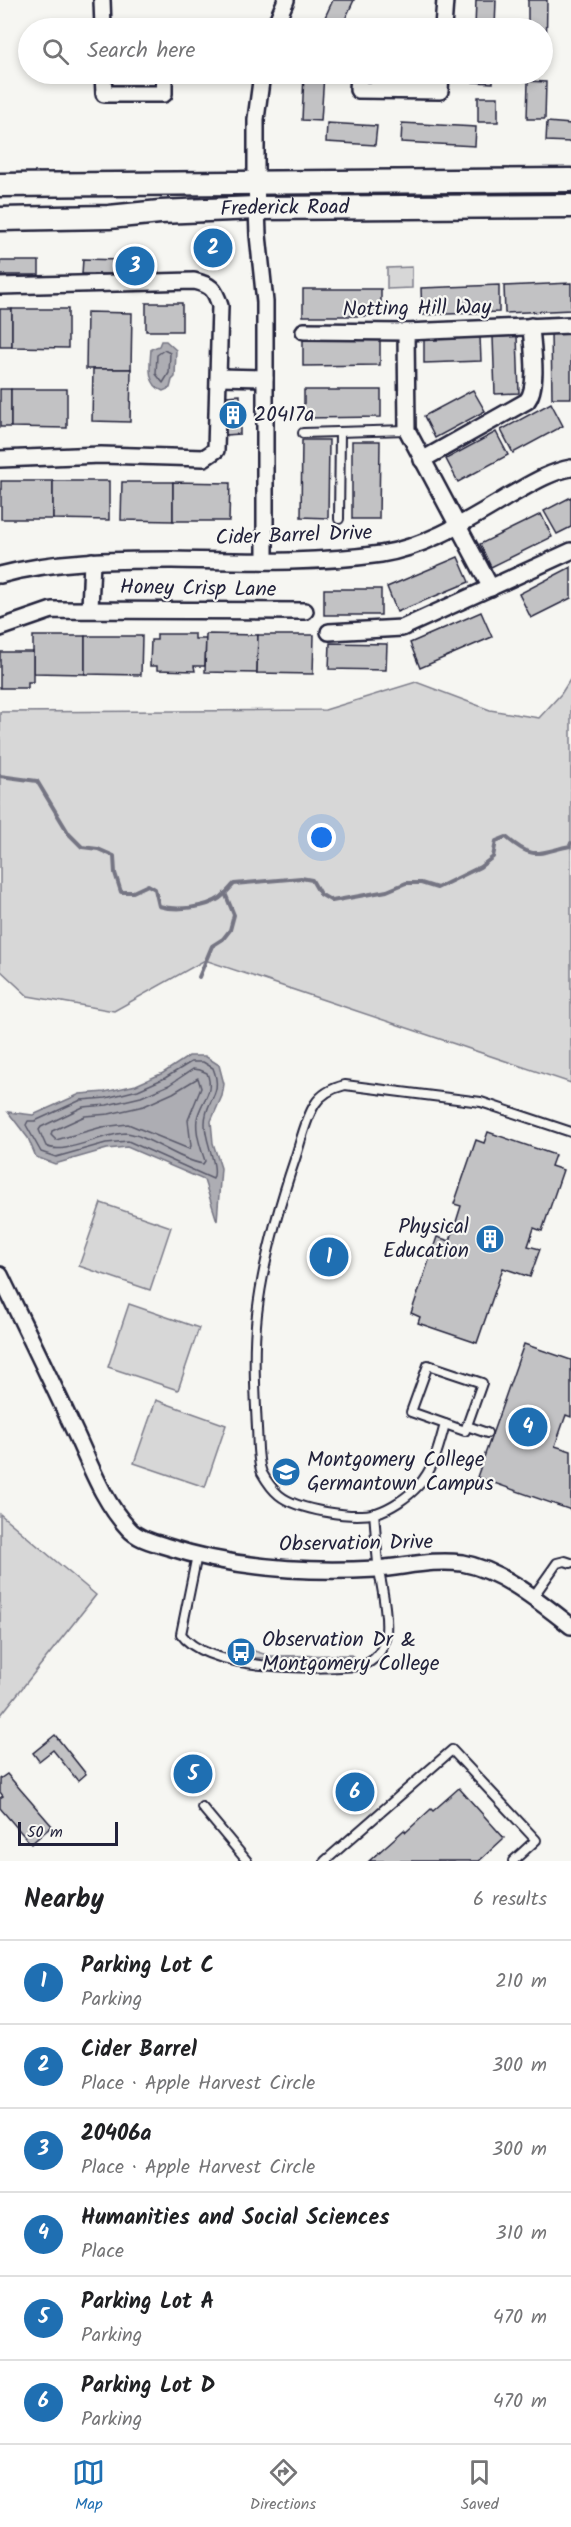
<!DOCTYPE html>
<html lang="en">
<head>
<meta charset="utf-8">
<style>
	:root { --surface:#fff; --page:#f2f2f2; --text:#202124; --muted:#757577; --line:#e0e0e0; --accent:#1f6fb2 }
	body { margin:0; font-family:Kalam,sans-serif; background:var(--page); color:var(--text) }
	.scale { position:absolute; left:18px; bottom:15px; width:100px; box-sizing:border-box; padding-left:6px; border:3px solid #22223b; border-top:0; font-size:16px; line-height:21px; white-space:nowrap; color:#22223b; -webkit-text-stroke:4px #f6f6f2; paint-order:stroke }
	.you { position:absolute; left:322px; top:838px; width:21px; height:21px; margin:-15px; border:4px solid #fff; border-radius:50%; background:#1a73e8; box-shadow:0 0 0 9px #1a73e833 }
	.badge { display:grid; place-items:center; width:39px; height:39px; border-radius:50%; background:var(--accent); color:#fff; font-size:20px; font-weight:700 }
	.pin { position:absolute; translate:-50% -50%; border:3px solid #fff; box-shadow:0 2px 6px #0006 }
	.list { margin:0; padding:0; list-style:none }
	h2 { display:flex; justify-content:space-between; align-items:center; height:78px; margin:0; padding:0 24px; font-size:26px }
	h2 small { font-size:20px; font-weight:400; color:var(--muted) }
	.list li { display:grid; grid-template-columns:39px 1fr auto; gap:18px; align-items:center; box-sizing:border-box; height:84px; padding:0 24px; border-top:2px solid var(--line) }
	.list b { display:block; font-size:22px; white-space:nowrap }
	.list p { margin:0; font-size:20px; white-space:nowrap; color:var(--muted) }
	.list em { font-size:20px; font-style:normal; color:var(--muted) }
	.icon { flex:none; width:33px; height:33px; fill:none; stroke:currentColor; stroke-width:2; stroke-linecap:round; stroke-linejoin:round }
	.map { position:relative; flex:none; width:571px; height:1861px; overflow:hidden }
	.search { position:absolute; background:var(--surface); box-shadow:0 3px 9px #0003; left:18px; right:18px; top:18px; height:66px; display:flex; align-items:center; gap:15px; box-sizing:border-box; padding:0 21px; border-radius:33px; color:var(--muted); font-size:22px }
	.sheet { height:582px; background:var(--surface) }
	nav { display:flex; justify-content:space-around; align-items:center; box-sizing:border-box; height:84px; border-top:2px solid var(--line); background:var(--surface); font-size:16px; color:var(--muted) }
	nav a { display:grid; justify-items:center; gap:3px }
	nav .on { color:var(--accent) }
	.map>svg:first-child { display:block }
	.green { fill:#d7d7d7; stroke:#7c7c89; stroke-width:1.5 }
	.water { fill:#adadb3; stroke:#757583; stroke-width:1.5 }
	.lines { fill:none; stroke-linecap:round; stroke-linejoin:round }
	.shore { stroke:#5a5a6b; stroke-width:1.5 }
	.stream { stroke:#757583; stroke-width:4 }
	.building { fill:#c2c2c4; stroke:#22223b; stroke-width:1.5 }
	.service-casing { stroke:#22223b; stroke-width:12 }
	.minor-casing { stroke:#22223b; stroke-width:20 }
	.primary-casing { stroke:#22223b; stroke-width:27 }
	.service { stroke:#f6f6f2; stroke-width:8 }
	.minor { stroke:#f6f6f2; stroke-width:15 }
	.primary { stroke:#f6f6f2; stroke-width:22 }
	.labels { text-anchor:middle; dominant-baseline:central; stroke-width:4.5; stroke-linejoin:round; paint-order:stroke }
	.street-label { font-size:21px; fill:#22223b; stroke:#f6f6f2 }
	.poi-label { font-size:21px; fill:#22223b; stroke:#f6f6f2; text-anchor:start }
</style>
</head>
<body>
<div class="map">
<svg width="571" height="1861" viewBox="0 0 571 1861">
	<rect width="100%" height="100%" fill="#f6f6f2"/>
	<filter id="ink" filterUnits="userSpaceOnUse"><feTurbulence type="fractalNoise" baseFrequency=".0167" numOctaves="2"/><feDisplacementMap in="SourceGraphic" scale="12" xChannelSelector="R" yChannelSelector="G"/><feConvolveMatrix kernelMatrix="1 2 1 2 8 2 1 2 1" color-interpolation-filters="sRGB"/></filter>
	<g filter="url(#ink)">
		<g class="green">
			<path d="M412 267V288L387 289V268Z"/>
			<path d="M571 678V1083L205 960 114 1011 28 996 0 970V712L325 710 416 682 490 710 539 718 561 694Z"/>
			<path d="M101 1203 171 1227 150 1290 79 1266Z"/>
			<path d="M129 1304 199 1328 178 1390 108 1367Z"/>
			<path d="M156 1400 226 1425 205 1487 134 1463Z"/>
			<path d="M0 1514 96 1595 0 1716Z"/>
			<path d="M248 1649 270 1656 351 1655 354 1657 247 1658Z"/>
		</g>
		<g class="water">
			<path d="M161 341H166L176 350 175 377 172 380 170 388 163 391C146 384 150 365 151 349L159 346Z"/>
			<path d="M189 1056H205L219 1065 224 1084 222 1096 211 1121 213 1143 221 1168 217 1221 204 1180 127 1147 107 1149 55 1164 36 1157 28 1138 8 1112 33 1115 80 1094 105 1092 136 1085 163 1073Z"/>
		</g>
		<g class="lines">
			<g class="shore">
				<path d="M164 350 170 353 169 373 163 383 156 374 157 355Z"/>
				<path d="M191 1062H203L213 1068C224 1096 205 1099 205 1123 204 1140 219 1166 213 1179L128 1141 106 1143 56 1157 41 1152 26 1125 28 1121H35L81 1100 106 1098 138 1090 165 1078Z"/>
				<path d="M193 1069 200 1070 207 1073C215 1094 201 1099 197 1119 195 1132 201 1149 205 1161L203 1164C180 1161 146 1134 126 1133 103 1133 64 1156 46 1146L39 1130 41 1127 83 1107 107 1105 141 1097 169 1085Z"/>
				<path d="M198 1078 201 1088 188 1120 191 1146 189 1149 128 1124 102 1127 56 1140 51 1135 52 1131 85 1116 109 1114 144 1106 173 1093Z"/>
			</g>
			<g class="stream">
				<path d="M0 776 37 781 69 834 82 847 98 849 114 856 115 873 121 892H133L148 885 155 889 159 906C176 911 206 908 220 898 225 894 230 888 234 884L301 878 312 880 320 894 332 901 387 891 406 883H421L437 888 480 867 493 857 496 841 506 837C534 861 537 853 570 846L571 843"/>
				<path d="M199 977 212 946 223 939 230 930 234 915 225 893"/>
			</g>
		</g>
		<g class="building">
			<path d="M333 0H354L341 28H320Z"/>
			<path d="M476 0H496L495 28H475Z"/>
			<path d="M528 0H547L546 63H542V28H528Z"/>
			<path d="M304 74H324L321 121 302 120Z"/>
			<path d="M473 74H493V83L473 82Z"/>
			<path d="M528 81 546 82 545 119H527Z"/>
			<rect x="478" y="97" width="20" height="25"/>
			<path d="M547 122 571 124V142L546 141Z"/>
			<path d="M327 123 377 126 375 145 326 142Z"/>
			<path d="M402 123 476 127 475 146 401 142Z"/>
			<path d="M211 231H216V237H223V254H203V242L196 241V236L200 232 211 234Z"/>
			<path d="M83 259 122 260 121 274H82Z"/>
			<path d="M126 259 144 260V273L126 272Z"/>
			<rect x="0" y="261" width="39" height="14"/>
			<path d="M571 283V310L505 313 504 286Z"/>
			<path d="M499 285V312L422 315 421 288Z"/>
			<rect x="303" y="289" width="78" height="27"/>
			<rect x="146" y="303" width="36" height="28"/>
			<rect x="0" y="309" width="12" height="38"/>
			<path d="M12 309H68V348L12 347Z"/>
			<path d="M87 312 132 313 131 369H86Z"/>
			<path d="M571 329V398H552L551 330Z"/>
			<path d="M517 336 519 393 495 394 493 337Z"/>
			<path d="M480 337 481 361 424 363V339Z"/>
			<path d="M303 338H380V365L303 366Z"/>
			<path d="M93 369H131L130 422 92 421Z"/>
			<rect x="0" y="389" width="11" height="38"/>
			<path d="M11 389H67V428L11 427Z"/>
			<path d="M304 390H381V417L304 418Z"/>
			<path d="M473 390 485 411 435 438 424 416Z"/>
			<path d="M240 395V434L226 435V396Z"/>
			<path d="M551 403 563 426 513 453 501 430Z"/>
			<path d="M496 432 508 455 458 482 446 459Z"/>
			<path d="M302 440H329L328 518 301 517Z"/>
			<path d="M352 441H380L379 519H352Z"/>
			<rect x="1" y="481" width="52" height="38"/>
			<path d="M53 481H109V520L53 519Z"/>
			<path d="M122 482H173V521L121 520Z"/>
			<path d="M173 482 230 483 229 521H173Z"/>
			<path d="M571 497V527L557 534 544 511Z"/>
			<path d="M541 514 552 537 491 567 480 544Z"/>
			<path d="M458 557 469 582 397 612 387 587Z"/>
			<path d="M571 567V598L531 618 519 594Z"/>
			<rect x="324" y="589" width="57" height="26"/>
			<path d="M481 612 492 637 420 668 410 643Z"/>
			<path d="M157 634H195V639H206L205 666H194L195 671 157 670V666H150L151 640H157Z"/>
			<path d="M206 634 258 635 257 673 205 672Z"/>
			<path d="M258 635H314L313 674 257 673Z"/>
			<path d="M33 636H85V674L33 673Z"/>
			<path d="M85 636H142L141 675 85 674Z"/>
			<path d="M330 643 387 644 386 670 329 669Z"/>
			<path d="M0 652H33V682H28V688H0Z"/>
			<path d="M488 1132 555 1155 551 1166 563 1170 542 1231 534 1228 528 1246 540 1249 530 1277 503 1268 477 1343 418 1323 420 1317 411 1313 437 1237 450 1241 461 1206 454 1204 476 1140 484 1143Z"/>
			<path d="M524 1344 571 1360V1417L566 1415 555 1446 571 1451V1510L477 1477Z"/>
			<path d="M234 1649 246 1651 245 1655 234 1652Z"/>
			<path d="M55 1735 86 1774 78 1781 53 1750 39 1761 33 1753Z"/>
			<path d="M7 1774 52 1826 31 1844 0 1808V1798L3 1796 0 1792V1779Z"/>
			<path d="M459 1788 504 1838 479 1861H369L404 1830 406 1832 431 1809 433 1811Z"/>
		</g>
		<g class="lines">
			<g class="service-casing">
				<g id="service">
					<path d="M303 433 407 430"/>
					<path d="M339 519 340 433"/>
					<path d="M428 1365 482 1383 465 1431 411 1412Z"/>
					<path d="M445 1424C439 1446 434 1469 418 1486 408 1497 390 1509 376 1513 353 1519 297 1510 279 1495 273 1490 266 1480 262 1473 257 1460 258 1442 257 1428 255 1391 253 1351 257 1314 263 1262 278 1209 295 1159 301 1141 305 1120 315 1104 322 1093 333 1088 345 1085L481 1102 571 1132"/>
					<path d="M467 1426 487 1433"/>
					<path d="M197 1555 181 1634C208 1672 317 1669 360 1666 401 1655 383 1599 379 1570 376 1551 376 1532 374 1513"/>
					<path d="M533 1597 557 1563 565 1561 571 1563"/>
					<path d="M202 1807 247 1861"/>
					<path d="M325 1861 452 1750 536 1840 513 1861"/>
				</g>
			</g>
			<g class="minor-casing">
				<g id="minor">
					<path d="M102 0 103 28"/>
					<path d="M274 28 286 0"/>
					<path d="M443 28 445 0"/>
					<path d="M103 74 104 94H164V74"/>
					<path d="M262 74 256 119V181L258 235 265 302V561"/>
					<path d="M359 74 358 90 440 91 441 74"/>
					<path d="M0 286 194 281C211 285 215 289 220 306L216 450 204 458 101 455 0 459"/>
					<path d="M304 331 406 332 571 325"/>
					<path d="M406 332 407 430 491 588"/>
					<path d="M219 377 265 378"/>
					<path d="M422 460 527 401C539 386 532 346 531 326"/>
					<path d="M0 575C55 560 114 560 172 560 241 561 312 564 381 554 427 547 470 519 509 496 529 485 549 472 571 468"/>
					<path d="M90 609 92 561"/>
					<path d="M0 628 52 610 305 611"/>
					<path d="M329 632 402 628 571 551"/>
					<path d="M0 1275C25 1327 50 1378 74 1430 90 1464 103 1502 129 1529 138 1539 153 1542 165 1546 232 1568 306 1573 376 1569 404 1567 433 1559 462 1563 502 1570 540 1602 571 1626"/>
				</g>
			</g>
			<g class="primary-casing">
				<g id="primary">
					<path d="M0 185 571 180"/>
					<path id="s1" d="M0 219 109 217 160 212 256 208 571 206"/>
				</g>
			</g>
			<use href="#service" class="service"/>
			<use href="#minor" class="minor"/>
			<use href="#primary" class="primary"/>
		</g>
	</g>
	<defs>
		<g id="building-disc" transform="scale(1.5)"><circle r="9.5" fill="#1f6fb2" stroke="#f6f6f2"/><path d="M-4-6H4V6H1V3H-1V6H-4ZM-2.5-4.3h1.7v1.8h-1.7ZM.8-4.3h1.7v1.8H.8ZM-2.5-1h1.7V.8h-1.7ZM.8-1h1.7V.8H.8Z" fill="#fff"/></g>
		<g id="university-disc" transform="scale(1.5)"><circle r="9.5" fill="#1f6fb2" stroke="#f6f6f2"/><path d="M0-5L7-2L0 1L-7-2ZM-4 1L0 2.5L4 1V4Q0 6-4 4Z" fill="#fff"/></g>
		<g id="bus-disc" transform="scale(1.5)"><circle r="9.5" fill="#1f6fb2" stroke="#f6f6f2"/><path d="M-5-6H5V4H4V6H2V4H-2V6H-4V4H-5ZM-3.5-4V0h7V-4ZM-3.5 1.2v1.5H-2V1.2ZM2 1.2v1.5H3.5V1.2Z" fill="#fff"/></g>
	</defs>
	<g fill-rule="evenodd">
		<use href="#building-disc" x="233" y="415"/>
		<use href="#building-disc" x="490" y="1239"/>
		<use href="#university-disc" x="286" y="1472"/>
		<use href="#bus-disc" x="241" y="1652"/>
	</g>
	<g class="labels">
		<g class="street-label">
			<text stroke="none"><textPath href="#s1" startOffset="285">Frederick Road</textPath></text>
			<text transform="translate(417 309) rotate(-1)">Notting Hill Way</text>
			<text transform="translate(294 536) rotate(-2)">Cider Barrel Drive</text>
			<text transform="translate(198 589) rotate(1)">Honey Crisp Lane</text>
			<text transform="translate(356 1544) rotate(-1)">Observation Drive</text>
		</g>
		<g class="poi-label">
			<text x="254" y="415">20417a</text>
			<text x="469" y="1227" text-anchor="end">Physical<tspan x="469" dy="24">Education</tspan></text>
			<text x="307" y="1460">Montgomery College<tspan x="307" dy="24">Germantown Campus</tspan></text>
			<text x="262" y="1640">Observation Dr &amp;<tspan x="262" dy="24">Montgomery College</tspan></text>
		</g>
	</g>
</svg>
<div class="scale">50 m</div>
<div class="you"></div>
<div class="pin badge" style="left:329px;top:1257px">1</div>
<div class="pin badge" style="left:213px;top:248px">2</div>
<div class="pin badge" style="left:135px;top:266px">3</div>
<div class="pin badge" style="left:528px;top:1427px">4</div>
<div class="pin badge" style="left:193px;top:1774px">5</div>
<div class="pin badge" style="left:355px;top:1792px">6</div>
<div class="search"><svg class="icon" aria-label="search" viewBox="0 0 24 24"><circle cx="10" cy="10" r="6"/><path d="M15 15l6 6"/></svg>Search here</div>
</div>
<section class="sheet">
<h2>Nearby<small>6 results</small></h2>
<ul class="list">
<li><span class="badge">1</span><div><b>Parking Lot C</b><p>Parking</p></div><em>210 m</em></li>
<li><span class="badge">2</span><div><b>Cider Barrel</b><p>Place · Apple Harvest Circle</p></div><em>300 m</em></li>
<li><span class="badge">3</span><div><b>20406a</b><p>Place · Apple Harvest Circle</p></div><em>300 m</em></li>
<li><span class="badge">4</span><div><b>Humanities and Social Sciences</b><p>Place</p></div><em>310 m</em></li>
<li><span class="badge">5</span><div><b>Parking Lot A</b><p>Parking</p></div><em>470 m</em></li>
<li><span class="badge">6</span><div><b>Parking Lot D</b><p>Parking</p></div><em>470 m</em></li>
</ul>
</section>
<nav>
<a class="on"><svg class="icon" aria-label="map" viewBox="0 0 24 24"><path d="M3 6l6-2 6 2 6-2v14l-6 2-6-2-6 2zM9 4v14M15 6v14"/></svg>Map</a>
<a><svg class="icon" aria-label="directions" viewBox="0 0 24 24"><path d="M12 3l9 9-9 9-9-9zM9 14v-3h6M13 9l2 2-2 2"/></svg>Directions</a>
<a><svg class="icon" aria-label="saved" viewBox="0 0 24 24"><path d="M7 4h10v16l-5-4-5 4z"/></svg>Saved</a>
</nav>
</body>
</html>
